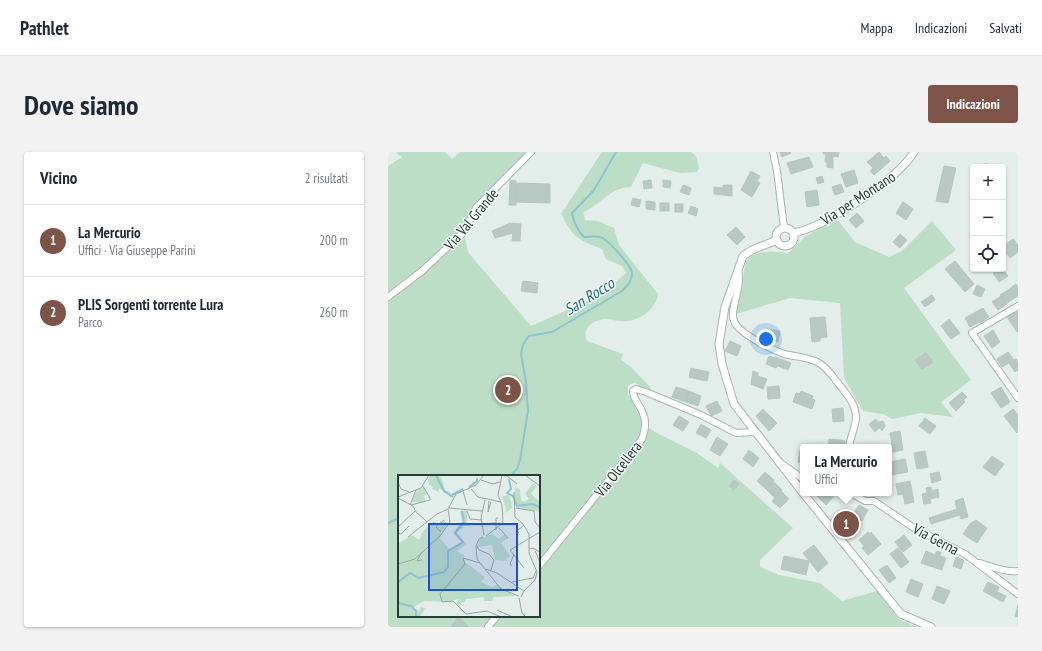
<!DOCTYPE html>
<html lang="it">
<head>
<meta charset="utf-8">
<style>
	:root { --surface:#fff; --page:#f2f2f3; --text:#1f2937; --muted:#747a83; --line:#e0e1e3; --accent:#7e5348 }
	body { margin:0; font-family:"PT Sans Narrow",sans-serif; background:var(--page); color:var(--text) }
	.controls { position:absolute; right:12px; top:12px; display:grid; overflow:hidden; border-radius:4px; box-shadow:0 1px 3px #0004 }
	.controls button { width:36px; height:36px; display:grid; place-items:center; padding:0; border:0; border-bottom:1px solid var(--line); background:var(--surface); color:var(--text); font:20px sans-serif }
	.you { position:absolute; left:378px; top:187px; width:14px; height:14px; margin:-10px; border:3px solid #fff; border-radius:50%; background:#1a73e8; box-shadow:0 0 0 6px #1a73e833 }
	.badge { display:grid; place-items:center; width:26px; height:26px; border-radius:50%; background:var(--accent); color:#fff; font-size:13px; font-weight:700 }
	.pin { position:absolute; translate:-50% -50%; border:2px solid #fff; box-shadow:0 1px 4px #0006 }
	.popup { position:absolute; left:412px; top:292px; width:92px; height:52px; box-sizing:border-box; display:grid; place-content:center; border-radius:4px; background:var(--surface); filter:drop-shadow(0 1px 3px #0005); font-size:13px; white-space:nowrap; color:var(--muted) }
	.popup b { font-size:15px; color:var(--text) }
	.popup::after { content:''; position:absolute; left:50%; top:100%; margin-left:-8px; border:8px solid transparent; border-top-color:var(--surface) }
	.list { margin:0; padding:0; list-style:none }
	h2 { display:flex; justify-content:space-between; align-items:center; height:52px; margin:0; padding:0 16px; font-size:17px }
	h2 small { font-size:13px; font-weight:400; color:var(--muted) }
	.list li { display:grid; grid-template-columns:26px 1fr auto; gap:12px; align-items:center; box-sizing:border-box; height:72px; padding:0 16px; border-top:1px solid var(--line) }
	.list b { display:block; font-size:15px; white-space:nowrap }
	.list p { margin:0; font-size:13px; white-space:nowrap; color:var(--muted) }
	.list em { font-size:13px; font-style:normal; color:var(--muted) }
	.icon { flex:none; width:22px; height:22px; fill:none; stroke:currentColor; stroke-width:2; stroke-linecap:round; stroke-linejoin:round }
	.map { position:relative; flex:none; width:630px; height:475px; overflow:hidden; border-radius:4px }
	header { display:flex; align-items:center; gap:24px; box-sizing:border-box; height:56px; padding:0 20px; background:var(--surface); border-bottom:1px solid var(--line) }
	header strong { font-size:19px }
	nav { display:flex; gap:22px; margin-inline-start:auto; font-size:14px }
	.intro { display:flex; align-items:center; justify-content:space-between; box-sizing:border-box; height:96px; padding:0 24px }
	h1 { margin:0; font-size:28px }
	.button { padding:10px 18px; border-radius:4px; background:var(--accent); color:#fff; font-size:14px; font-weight:700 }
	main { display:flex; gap:24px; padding:0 24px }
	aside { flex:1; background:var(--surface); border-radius:4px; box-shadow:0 1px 3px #0004 }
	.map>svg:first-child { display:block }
	.green { fill:#bcdec6; fill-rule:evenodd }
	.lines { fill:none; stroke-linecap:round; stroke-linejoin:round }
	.stream { stroke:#8bc4d2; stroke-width:2 }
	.building { fill:#b8c8c2; stroke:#b5c7c0 }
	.minor-casing { stroke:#a6b5b0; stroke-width:8 }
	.tertiary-casing { stroke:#a6b5b0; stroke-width:9 }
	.minor { stroke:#fff; stroke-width:6 }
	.tertiary { stroke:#fff; stroke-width:7 }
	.labels { text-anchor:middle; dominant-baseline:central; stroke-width:3; stroke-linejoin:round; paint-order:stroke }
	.street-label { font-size:15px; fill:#233e38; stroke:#f4f9f7 }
	.water-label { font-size:16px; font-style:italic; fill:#1c687b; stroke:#f4f9f7 }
	.inset-river { fill:none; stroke:#8bc4d2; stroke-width:2 }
	.inset-road { fill:none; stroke:#96a7a2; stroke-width:1 }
	.view { fill:#1d4ed8; fill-opacity:0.15; stroke:#1d4ed8; stroke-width:2 }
	.inset-edge { fill:none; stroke:#233e38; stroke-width:2 }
</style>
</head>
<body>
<header>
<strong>Pathlet</strong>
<nav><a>Mappa</a><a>Indicazioni</a><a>Salvati</a></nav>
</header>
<div class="intro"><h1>Dove siamo</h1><a class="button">Indicazioni</a></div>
<main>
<aside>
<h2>Vicino<small>2 risultati</small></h2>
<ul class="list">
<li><span class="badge">1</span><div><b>La Mercurio</b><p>Uffici · Via Giuseppe Parini</p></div><em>200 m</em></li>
<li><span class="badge">2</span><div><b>PLIS Sorgenti torrente Lura</b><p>Parco</p></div><em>260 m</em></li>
</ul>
</aside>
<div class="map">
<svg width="630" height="475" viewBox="0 0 630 475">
	<rect width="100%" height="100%" fill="#e3ede9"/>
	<g class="green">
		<path d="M10 0H57L64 7 72 0H136L138 3 133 10 88 51 75 77 80 100 84 105 143 174 211 144 238 121 234 114 218 107 214 97C190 88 185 85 173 62L214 0H303L308 4 311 17 308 20 292 21 255 11 243 35C221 36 213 53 195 60L197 68 210 69 226 76 231 93 270 142C268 158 249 171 233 169 228 169 223 167 217 167 205 168 193 176 199 189L235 202 233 208 243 215 263 236 262 240 247 231 240 233V243L252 258 253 269 265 279 309 301 330 316 332 311 405 376 372 408V415L391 423 432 431 454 449 489 439 512 468 529 475H0V14L14 5 8 1ZM11 324H151V464H11Z"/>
		<path d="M449 67 467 90 501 105 514 99 544 69 568 98 516 136 583 228 553 250 565 265 533 261 504 267 495 262 475 259 456 226 452 151 402 146 348 162 358 109C369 97 386 99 400 101L418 84Z"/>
	</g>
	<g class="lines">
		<g class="stream">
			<path d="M123 324 129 317 132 308 140 259 138 230 133 202 135 192 141 184 164 180 234 139C239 134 245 128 244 120 242 113 219 86 212 85 208 84 201 85 196 85 189 78 186 71 184 61L206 38 228 0"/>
			<path d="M0 371 11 366"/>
		</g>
	</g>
	<g class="building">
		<path d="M392 0H402L403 1 394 5Z"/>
		<path d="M435 0H451L450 5 445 4V16L439 15V10H437L438 2H435Z"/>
		<path d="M491 0 496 6 498 4 502 9 486 23 482 19 485 16 479 10Z"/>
		<path d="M421 5 425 15 403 22 399 11Z"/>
		<path d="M598 11 602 15H594Z"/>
		<path d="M556 14 568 16 560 51 548 49Z"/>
		<path d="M466 18 470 31 458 35 453 22Z"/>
		<path d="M363 19 372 24 369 29 372 31 364 45 353 38Z"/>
		<path d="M434 24 436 30 430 32 428 26Z"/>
		<path d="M122 28 128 29V53H121Z"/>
		<path d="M263 28 264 36 256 37 255 29Z"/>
		<path d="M275 28 283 29 282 36 275 35Z"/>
		<path d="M128 31 162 32V51L128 50Z"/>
		<path d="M453 32 456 40 447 43 444 35Z"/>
		<path d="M295 33 303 36 301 43 292 40Z"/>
		<path d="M335 33H344V44L326 42V35L335 36Z"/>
		<path d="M429 38 431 53 419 55 417 40Z"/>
		<path d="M245 46 253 48 251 55 243 53Z"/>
		<path d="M258 49 267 50V58L258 57Z"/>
		<path d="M515 50 525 57 518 68 508 61Z"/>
		<rect x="272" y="51" width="9" height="8"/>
		<rect x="287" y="52" width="8" height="8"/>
		<path d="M303 54 310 57 308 64 300 61Z"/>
		<path d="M469 61 476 69 468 76 461 68Z"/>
		<path d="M122 71 133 72 132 89H124L125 81 107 86 104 79Z"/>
		<path d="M348 75 357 85 349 93 339 83Z"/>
		<path d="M512 82 519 88 512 96 505 90Z"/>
		<path d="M625 87 630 93V100L622 106 615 97V94Z"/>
		<path d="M567 109 586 132 577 140 557 117Z"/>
		<path d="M611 117H615L620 124 611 130 605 121Z"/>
		<path d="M135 129 150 131 149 141 133 139Z"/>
		<path d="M628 132 630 135V144L625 147 620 138Z"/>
		<path d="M589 133 597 137 593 145 585 142Z"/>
		<path d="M620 138 625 147 618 152 612 143Z"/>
		<path d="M544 143 547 148 537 155 533 150Z"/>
		<path d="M613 144 619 152 610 158 604 150Z"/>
		<path d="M595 156 601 165 592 171 586 161Z"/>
		<path d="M630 157V179L629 180 619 165Z"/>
		<path d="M586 161 591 170 582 175 577 166Z"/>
		<path d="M437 165 439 185 432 186V189L424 190 422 166Z"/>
		<path d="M561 167 572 181 563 187 553 174Z"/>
		<path d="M379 177 392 179 390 190 378 188Z"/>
		<path d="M605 178 612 190 604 196 596 184Z"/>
		<path d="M342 189 353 194 349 204 337 199Z"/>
		<path d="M620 200 626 208 614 215 609 207Z"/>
		<path d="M538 201 545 210 534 217 527 208Z"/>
		<path d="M381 204 387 206 385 212 389 214 388 216 378 212Z"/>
		<path d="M387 205 403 211 400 218 385 212Z"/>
		<path d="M628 207 630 210V218L627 220 621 211Z"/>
		<path d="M303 216 311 218 309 227 301 225Z"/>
		<path d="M311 218 321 220 319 229 309 227Z"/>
		<path d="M365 219 370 221V224L379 227 375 237 363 232Z"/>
		<path d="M391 234 392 246 380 247 379 235Z"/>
		<path d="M288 235 301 239 298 250 284 245Z"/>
		<path d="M613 235 622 250 613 256 603 241Z"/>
		<path d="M301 239 313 244 310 254 298 250Z"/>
		<path d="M413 239 425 244 424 247 427 248 424 257 405 250 408 241 412 242Z"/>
		<path d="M574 240 579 245 575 248 577 250 568 259 561 251Z"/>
		<path d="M329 249 334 259 323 264 318 254Z"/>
		<path d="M455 256 456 269 445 270 444 257Z"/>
		<path d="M375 257 389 271 381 279 368 264Z"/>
		<path d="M625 257 630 263 629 281 616 264Z"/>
		<path d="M291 264 301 270 295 279 285 273Z"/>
		<path d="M537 266 548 274 542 282 531 274Z"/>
		<path d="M488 267 494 274 487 280 481 272Z"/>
		<path d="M495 269 497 274 494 279 492 276 494 274 491 270Z"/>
		<path d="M313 272 323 278 318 286 308 281Z"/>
		<path d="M512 279 515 298 505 300 502 281Z"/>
		<path d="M329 285 340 292 332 304 322 298Z"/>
		<path d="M441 287 452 288 451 295H440Z"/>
		<path d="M452 288 457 289 456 295H451Z"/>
		<path d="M361 298 371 306 365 315 355 307Z"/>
		<path d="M412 299H415V312L410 310Z"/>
		<path d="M537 299 540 315 529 317 526 301Z"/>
		<path d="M604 304 616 312 607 324 595 315Z"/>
		<path d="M517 307 520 320 502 323 501 310Z"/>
		<path d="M377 320 386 328 378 337 369 329Z"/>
		<path d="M551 320 553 328 544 331 542 322Z"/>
		<path d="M346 328 351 332 346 338 341 334Z"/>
		<path d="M385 329 394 338 387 346 378 337Z"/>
		<path d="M522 329 526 350 517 352 515 342 510 343 508 332Z"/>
		<path d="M543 335 544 339 550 337 551 345 542 347 543 351 536 352 534 342 539 341 538 336Z"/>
		<path d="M393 339 401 347 392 356 384 349Z"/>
		<path d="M430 341H442L446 344 438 353 428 343Z"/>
		<path d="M472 341H484V343L477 344Z"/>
		<path d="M575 346 580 365 573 367 572 363 543 372 541 366 569 357 567 349Z"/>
		<path d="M471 353 480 358 474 369 464 364Z"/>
		<path d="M452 363 463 375 459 379 449 367Z"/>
		<path d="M588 368 599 376 589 391 575 382 582 372Z"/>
		<path d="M480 380 482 382 483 380 493 392 480 403 474 396 476 394 471 388Z"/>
		<path d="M516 383 524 393 515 400 507 390Z"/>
		<path d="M426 393 440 411 430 420 415 401Z"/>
		<path d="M510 396 521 410 513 416 502 402Z"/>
		<path d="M538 399 547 403 549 399 553 400 552 404 558 406 554 418 533 411Z"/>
		<path d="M396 404 421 409 418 423 393 417Z"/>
		<path d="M568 405 576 408 573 417 565 414Z"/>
		<path d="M499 413 508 426 501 431 491 418Z"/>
		<path d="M523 427 535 432 530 445 518 440Z"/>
		<path d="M600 430 611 435 609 440 618 444 615 450 595 439Z"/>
		<path d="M549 434 562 439 556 452 544 447Z"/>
		<path d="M630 453V465L627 464Z"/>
		<path d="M70 465 81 475H63Z"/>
	</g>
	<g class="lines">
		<g class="minor-casing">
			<g id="minor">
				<path d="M385 0 389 19 396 76"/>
				<path d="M350 118C355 134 341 158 346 169 351 182 383 197 396 202 408 205 421 205 431 211 441 217 447 228 454 236 460 244 467 252 468 263 469 272 462 285 461 295"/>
				<path d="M0 145 34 119 76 80 88 56 143 0"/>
				<path d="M630 154 584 181 630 246"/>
				<path d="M394 312 415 327"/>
				<path d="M463 341 477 349H486L526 376 577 402 630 442"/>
				<path d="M591 411C604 414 617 421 630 419"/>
				<path d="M151 414 254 287C257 278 259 269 254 259 251 252 245 247 245 239L248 237 258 240 313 263 348 281 366 280"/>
				<path d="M100 475 109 464"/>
			</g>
		</g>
		<g class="tertiary-casing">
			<g id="tertiary">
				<circle cx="397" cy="85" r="9"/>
				<path d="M406 81C438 74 509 28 526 0"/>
				<path d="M389 88 364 98 355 104 337 155 331 192 334 212 346 252 415 341"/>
				<path d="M415 341 513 462 543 475"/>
			</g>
		</g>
		<use href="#minor" class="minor"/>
		<use href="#tertiary" class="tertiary"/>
	</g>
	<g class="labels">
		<g class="street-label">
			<text transform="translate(470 46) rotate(-33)">Via per Montano</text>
			<text transform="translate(83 67) rotate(-50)">Via Val Grande</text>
			<text transform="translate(230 317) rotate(-52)">Via Olcellera</text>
			<text transform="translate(548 387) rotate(28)">Via Gerna</text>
		</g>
		<g class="water-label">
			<text transform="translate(201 144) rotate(-32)">San Rocco</text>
		</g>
	</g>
	<g transform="translate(10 323)">
		<rect width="142" height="142" fill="#e3ede9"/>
		<path d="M32 0 43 2 47 15 52 17 53 22 41 13V17L34 14 35 12 31 10 30 5ZM135 8 139 11 133 19 142 27V37L121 33 117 30V12L122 15 123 25 126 27 131 24 127 19ZM25 12 29 19 26 21 28 27H14L18 17ZM112 20 114 33 107 38 108 34 104 21ZM69 35V48L75 52 67 51 58 58 69 69 59 76 68 82H65L67 87 87 102 83 107 94 112 99 110 117 121 96 122 94 126H86V122L68 124 67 127 63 128 62 134 58 129 61 124 48 127 26 126 14 133 21 136 23 132 27 133 22 142H0V69L14 60 21 65 25 56 32 50 36 46 40 50 46 45 50 50 43 57 42 63 51 74 61 69 64 66 55 58 64 46 62 36ZM94 59 101 64 107 59 110 63 103 68 112 81 108 84 110 86 97 85 94 70 80 72 81 65Z" fill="#bcdec6"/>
		<path class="inset-river" d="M38 0 46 16 55 22M111 4 113 14 109 18 115 21 119 31 134 29 142 32M71 12 79 6V3M54 20 65 14M0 107 12 98 21 103 46 97 50 92V76L65 67 57 58 66 47 64 36M0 128 13 131 18 136V142"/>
		<path class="inset-road" d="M108 0 119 9M127 0 142 11M83 5 95 9 102 7M0 7 3 14 11 17M25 11 33 25M73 14 80 22 103 27M65 16 69 30M116 17 117 42 125 49 131 59V78L139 97 137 105 126 116 123 122M0 22 23 13 31 0M0 23 15 31 18 37 29 47M91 26 90 37 93 27M12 30 18 15M13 30 32 25M51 33 84 36M118 33 136 36 137 47 142 53M69 36 72 44 84 45M85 49 97 48M0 52 17 36M101 53 110 63M98 55V43H100M43 57 38 52 46 45M0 58 3 59 11 51M121 58 119 56 126 50M86 60 83 43 87 25M88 61 105 48 104 30 100 20 104 0M10 62 39 39 50 34 58 19 78 10 86 0M85 62 81 64 78 71 79 84 103 114 121 121M79 71 81 75 91 79 96 85 93 95M131 74 135 73 142 77M137 76 142 87M24 77 19 86 24 85M82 88 65 83 67 89 42 119 44 127 55 126 68 139 89 136 103 142M0 89 17 84 42 61 52 47 50 34M114 91 112 89 116 79M126 93 112 75 142 57M88 94 99 98 126 116M114 107 135 103 138 96M121 123 124 138 128 142M99 135 115 142"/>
		<path class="view" d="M31 49H119V115H31Z"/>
		<rect width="142" height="142" class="inset-edge"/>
	</g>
</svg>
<div class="controls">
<button>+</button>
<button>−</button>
<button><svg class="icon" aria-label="locate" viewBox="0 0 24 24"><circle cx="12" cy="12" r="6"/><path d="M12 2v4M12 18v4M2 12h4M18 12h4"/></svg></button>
</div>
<div class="you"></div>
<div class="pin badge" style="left:458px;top:372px">1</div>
<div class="popup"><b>La Mercurio</b>Uffici</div>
<div class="pin badge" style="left:120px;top:238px">2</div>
</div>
</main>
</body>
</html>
